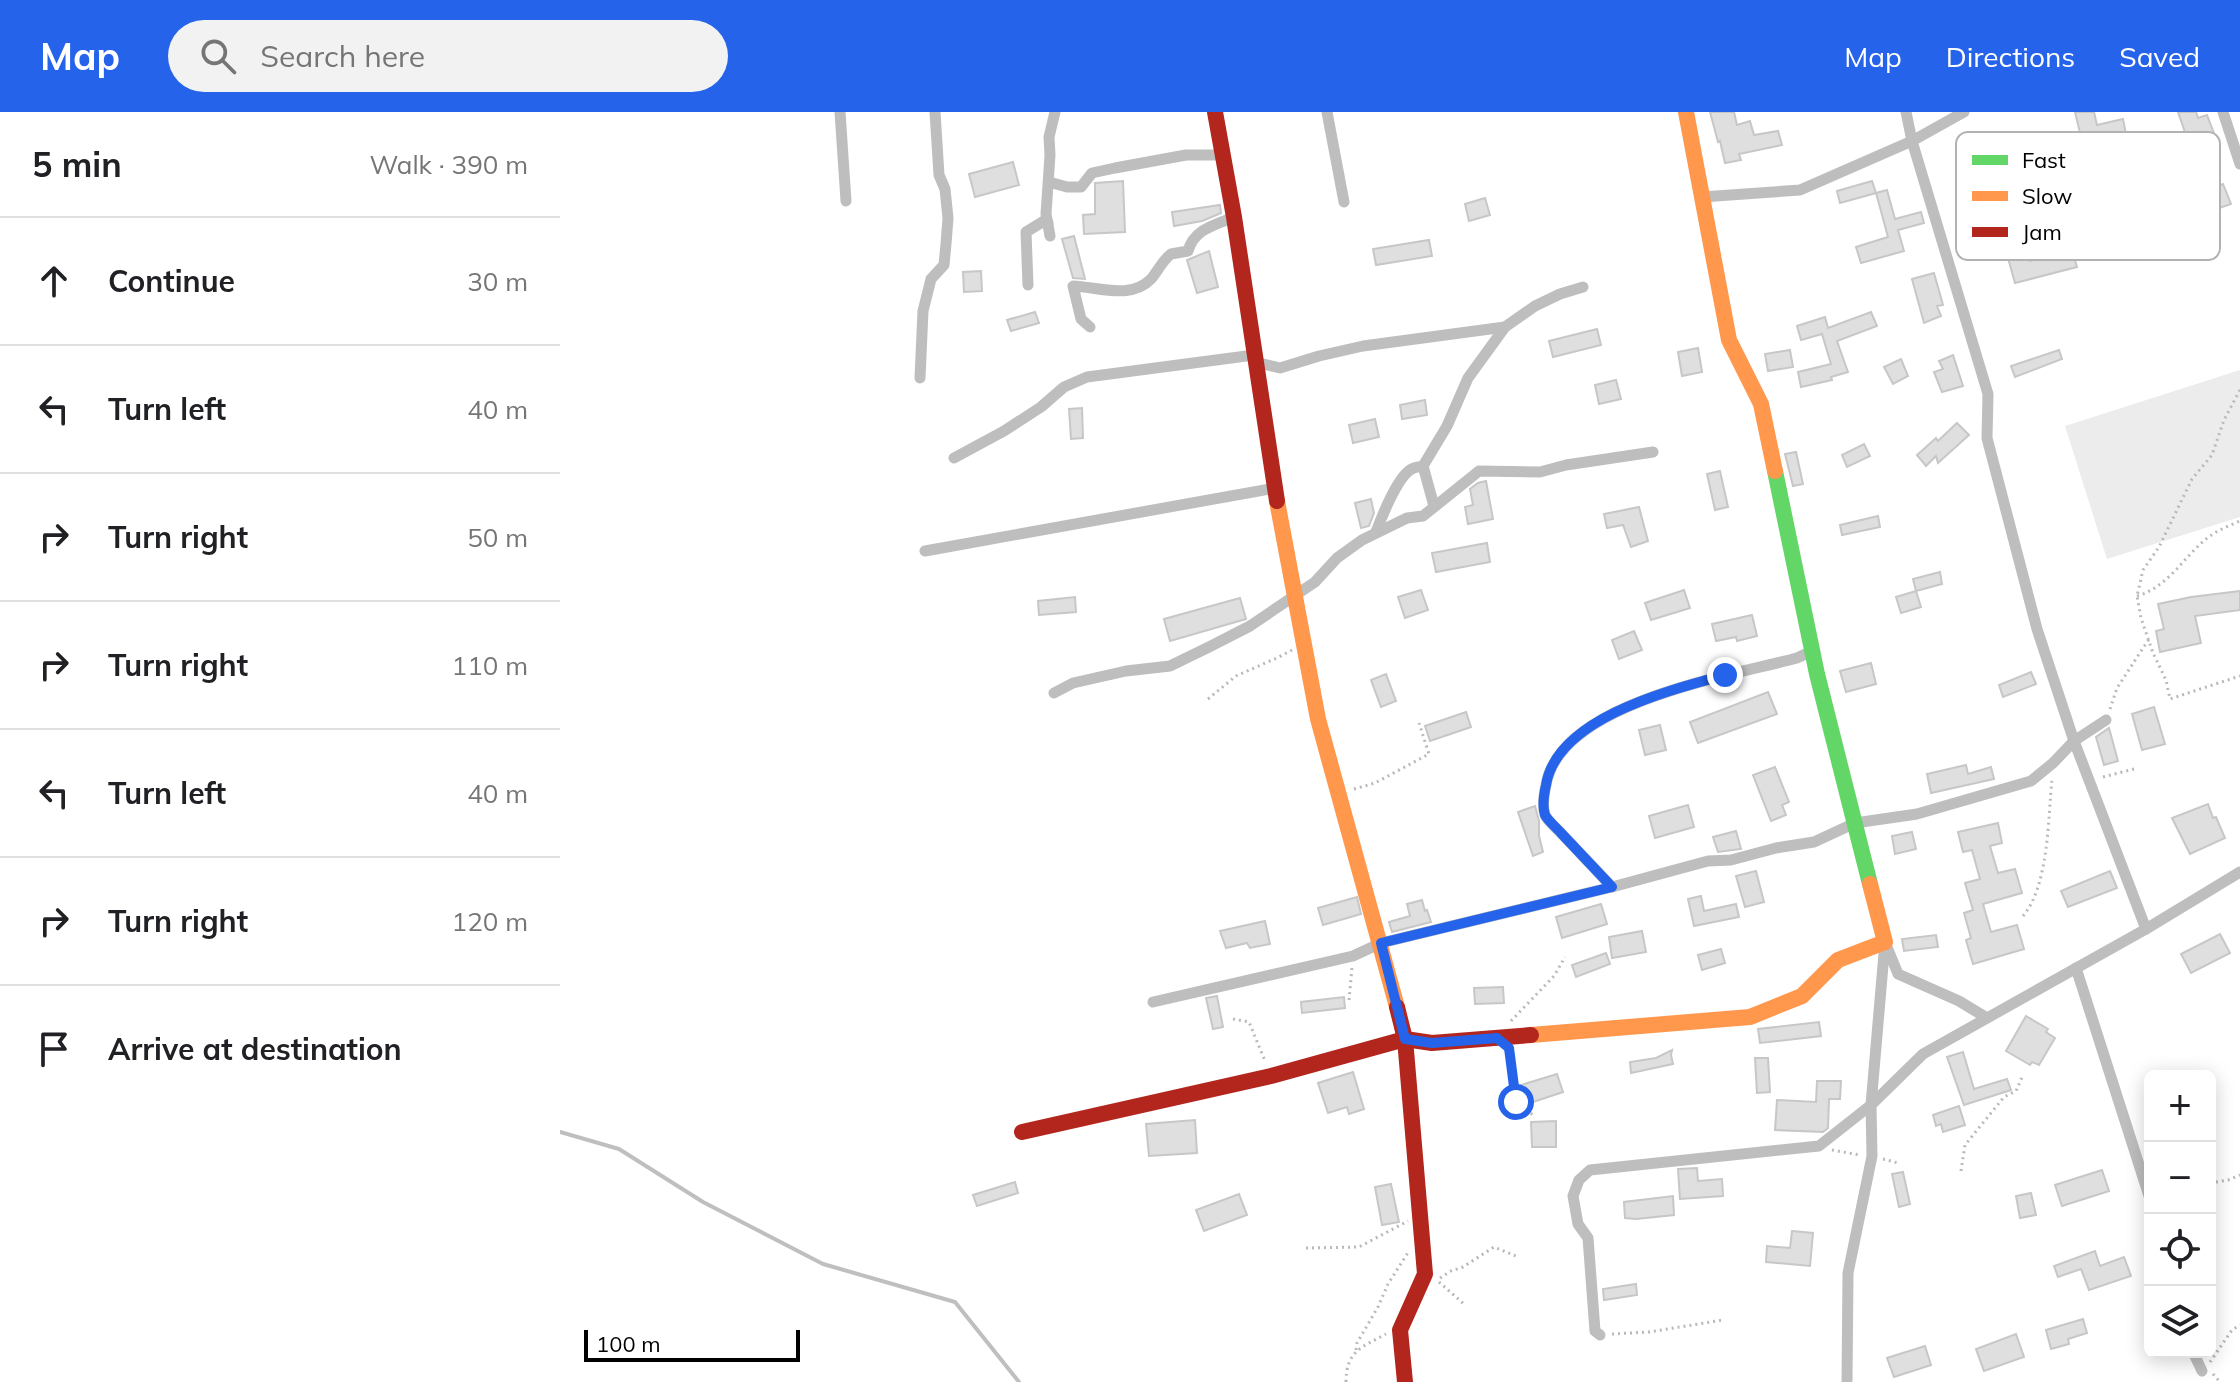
<!DOCTYPE html>
<html lang="en">
<head>
<meta charset="utf-8">
<style>
	:root { --surface:#fff; --page:#f2f2f2; --text:#202124; --muted:#757577; --line:#e0e0e0; --accent:#2563eb }
	body { margin:0; font-family:Mulish,sans-serif; background:var(--page); color:var(--text) }
	.controls { position:absolute; right:24px; bottom:24px; display:grid; overflow:hidden; border-radius:12px; box-shadow:0 4px 20px #0003 }
	.controls button { width:72px; height:72px; display:grid; place-items:center; padding:0; border:0; border-bottom:2px solid var(--line); background:var(--surface); color:var(--text); font:40px sans-serif }
	.scale { position:absolute; left:24px; bottom:20px; width:216px; box-sizing:border-box; padding-left:8px; border:4px solid #000; border-top:0; font-size:22px; line-height:28px; white-space:nowrap; color:#000; -webkit-text-stroke:6px #fff; paint-order:stroke }
	.stop { position:absolute; width:24px; height:24px; margin:-18px; border:6px solid #2563eb; border-radius:50%; background:#fff }
	.stop.end { background:#2563eb; border-color:#fff; box-shadow:0 2px 8px #0008 }
	.list { margin:0; padding:0; list-style:none }
	h2 { display:flex; justify-content:space-between; align-items:center; height:104px; margin:0; padding:0 32px; font-size:34px }
	h2 small { font-size:26px; font-weight:400; color:var(--muted) }
	.list li { display:grid; grid-template-columns:52px 1fr auto; gap:24px; align-items:center; box-sizing:border-box; height:128px; padding:0 32px; border-top:2px solid var(--line) }
	.list b { display:block; font-size:30px; white-space:nowrap }
	.list em { font-size:26px; font-style:normal; color:var(--muted) }
	.icon { flex:none; width:44px; height:44px; fill:none; stroke:currentColor; stroke-width:2; stroke-linecap:round; stroke-linejoin:round }
	.map { position:relative; flex:none; width:1680px; height:1270px; overflow:hidden }
	header { display:flex; align-items:center; gap:48px; box-sizing:border-box; height:112px; padding:0 40px; background:var(--accent); color:#fff }
	header strong { font-size:38px }
	nav { display:flex; gap:44px; margin-inline-start:auto; font-size:28px }
	.search { width:560px; height:72px; background:var(--page); display:flex; align-items:center; gap:20px; box-sizing:border-box; padding:0 28px; border-radius:44px; color:var(--muted); font-size:30px }
	main { display:flex }
	aside { flex:1; background:var(--surface) }
	.map>svg:first-child { display:block }
	.green { fill:#ececec }
	.lines { fill:none; stroke-linecap:round; stroke-linejoin:round }
	.stream { stroke:#bfbfbf; stroke-width:4 }
	.building { fill:#dfdfdf; stroke:#c7c7c7; stroke-width:2 }
	.path { stroke:#b9b9b9; stroke-width:3; stroke-dasharray:2 4; stroke-linecap:butt }
	.street { stroke:#bebebe; stroke-width:11 }
	.fast { stroke:#63d668; stroke-width:16 }
	.slow { stroke:#ff974d; stroke-width:16 }
	.jam { stroke:#b3261e; stroke-width:16 }
	.route { stroke:#2563eb; stroke-width:10 }
	.key { fill:#fff; stroke:#b2b2b2; stroke-width:2 }
	.key-label { font-size:22px; fill:#000 }
</style>
</head>
<body>
<header>
<strong>Map</strong>
<div class="search"><svg class="icon" aria-label="search" viewBox="0 0 24 24"><circle cx="10" cy="10" r="6"/><path d="M15 15l6 6"/></svg>Search here</div>
<nav><a>Map</a><a>Directions</a><a>Saved</a></nav>
</header>
<main>
<aside>
<h2>5 min<small>Walk · 390 m</small></h2>
<ul class="list">
<li><svg class="icon" aria-label="ahead" viewBox="0 0 24 24"><path d="M12 20V5M6 11l6-6 6 6"/></svg><div><b>Continue</b></div><em>30 m</em></li>
<li><svg class="icon" aria-label="left" viewBox="0 0 24 24"><path d="M17 20v-9H6M10 6l-5 5 5 5"/></svg><div><b>Turn left</b></div><em>40 m</em></li>
<li><svg class="icon" aria-label="right" viewBox="0 0 24 24"><path d="M7 20v-9h11M14 6l5 5-5 5"/></svg><div><b>Turn right</b></div><em>50 m</em></li>
<li><svg class="icon" aria-label="right" viewBox="0 0 24 24"><path d="M7 20v-9h11M14 6l5 5-5 5"/></svg><div><b>Turn right</b></div><em>110 m</em></li>
<li><svg class="icon" aria-label="left" viewBox="0 0 24 24"><path d="M17 20v-9H6M10 6l-5 5 5 5"/></svg><div><b>Turn left</b></div><em>40 m</em></li>
<li><svg class="icon" aria-label="right" viewBox="0 0 24 24"><path d="M7 20v-9h11M14 6l5 5-5 5"/></svg><div><b>Turn right</b></div><em>120 m</em></li>
<li><svg class="icon" aria-label="arrive" viewBox="0 0 24 24"><path d="M6 21V4h12l-3 4 3 4H6"/></svg><div><b>Arrive at destination</b></div></li>
</ul>
</aside>
<div class="map">
<svg width="1680" height="1270" viewBox="0 0 1680 1270">
	<rect width="100%" height="100%" fill="#fff"/>
	<path class="green" d="M1680 258V405L1547 447 1505 314Z"/>
	<g class="lines">
		<path class="stream" d="M0 1020 59 1037 143 1090 263 1152 395 1190 459 1270"/>
	</g>
	<g class="building">
		<path d="M1150 0H1174L1177 13 1190 9 1194 23 1218 19 1222 33 1179 42 1181 48 1165 51 1160 29 1158 30Z"/>
		<path d="M1515 0H1534L1537 13 1563 7 1573 57 1531 67Z"/>
		<path d="M1618 0H1636L1638 6 1647 3 1655 24 1643 28 1647 68 1642 69Z"/>
		<path d="M453 50 459 73 415 85 409 62Z"/>
		<path d="M563 69 565 120 524 122 523 103 535 102V71Z"/>
		<path d="M1312 69 1316 81 1280 91 1277 79Z"/>
		<path d="M1663 72 1671 92 1651 99 1643 80Z"/>
		<path d="M1327 78 1335 107 1361 100 1364 111 1338 118 1344 139 1301 151 1296 135 1328 125 1316 81Z"/>
		<path d="M1444 78 1448 94 1445 95 1458 128 1464 127 1470 149 1512 138 1517 155 1455 171 1439 114 1412 125 1403 89Z"/>
		<path d="M925 86 930 103 909 109 905 92Z"/>
		<path d="M660 93 661 101 642 109 614 114 612 100Z"/>
		<path d="M514 124 525 167 513 166 502 127Z"/>
		<path d="M869 128 872 144 816 153 813 137Z"/>
		<path d="M649 139 658 175 637 181 627 148Z"/>
		<path d="M421 159 422 179 404 180 403 160Z"/>
		<path d="M1374 161 1383 193 1377 194 1381 204 1364 211 1352 167Z"/>
		<path d="M475 200 479 211 451 219 447 208Z"/>
		<path d="M1311 200 1317 214 1277 229 1288 260 1271 265 1272 268 1241 275 1238 260 1271 252 1262 222 1241 228 1237 214 1265 205 1268 216Z"/>
		<path d="M1037 217 1041 233 993 245 989 229Z"/>
		<path d="M1138 236 1142 260 1122 264 1118 240Z"/>
		<path d="M1230 238 1233 255 1208 259 1205 242Z"/>
		<path d="M1499 238 1502 247 1455 265 1451 254Z"/>
		<path d="M1393 243 1403 274 1382 280 1374 260 1383 257 1379 249Z"/>
		<path d="M1341 247 1348 264 1333 272 1324 255Z"/>
		<path d="M1056 268 1061 287 1039 292 1035 273Z"/>
		<path d="M865 288 867 303 842 307 840 293Z"/>
		<path d="M522 296 523 326 511 327 509 297Z"/>
		<path d="M815 307 819 325 793 331 789 313Z"/>
		<path d="M1397 311 1409 323 1378 351 1376 344 1366 354 1357 343 1376 326 1378 329Z"/>
		<path d="M1304 332 1310 344 1287 355 1282 343Z"/>
		<path d="M1236 340 1243 372 1233 374 1225 342Z"/>
		<path d="M1160 359 1168 395 1155 398 1147 362Z"/>
		<path d="M926 369 933 407 908 412 905 395 913 393 910 377 918 371Z"/>
		<path d="M811 387 814 401 809 414 801 416 795 391Z"/>
		<path d="M1079 395 1088 429 1071 435 1063 413 1047 416 1044 402Z"/>
		<path d="M1318 404 1320 415 1282 423 1280 413Z"/>
		<path d="M927 431 930 450 876 460 872 441Z"/>
		<path d="M1380 460 1382 472 1356 479 1353 467Z"/>
		<path d="M861 478 868 498 845 506 838 485Z"/>
		<path d="M1124 478 1130 496 1091 508 1085 491Z"/>
		<path d="M1356 479 1361 495 1341 501 1336 485Z"/>
		<path d="M1680 479V498L1635 504 1641 531 1600 540 1596 519 1604 517 1598 492 1631 485Z"/>
		<path d="M515 485 516 500 479 503 478 489Z"/>
		<path d="M680 486 686 507 610 529 604 507Z"/>
		<path d="M1192 503 1197 524 1177 529 1176 525 1156 529 1152 512Z"/>
		<path d="M1074 519 1082 538 1059 547 1052 528Z"/>
		<path d="M1311 551 1316 572 1286 580 1280 559Z"/>
		<path d="M1471 560 1476 572 1443 585 1439 573Z"/>
		<path d="M826 562 836 589 821 595 811 568Z"/>
		<path d="M1208 580 1217 602 1138 631 1130 610Z"/>
		<path d="M1594 595 1605 632 1582 638 1572 602Z"/>
		<path d="M906 600 911 615 870 629 865 614Z"/>
		<path d="M1100 613 1106 638 1085 643 1079 618Z"/>
		<path d="M1549 616 1558 649 1544 653 1536 625Z"/>
		<path d="M1406 653 1408 662 1431 655 1434 667 1371 681 1367 662Z"/>
		<path d="M1215 655 1229 690 1222 693 1226 703 1211 709 1193 663Z"/>
		<path d="M1648 692 1653 706 1656 705 1665 726 1630 742 1612 706Z"/>
		<path d="M1128 693 1134 715 1095 726 1089 704Z"/>
		<path d="M975 694 979 709V724L983 740 973 744 958 700Z"/>
		<path d="M1438 711 1442 731 1430 734 1438 761 1455 757 1462 781 1423 792 1431 820 1457 813 1464 837 1413 852 1406 828 1411 826 1404 801 1413 798 1405 771 1420 767 1412 738 1403 740 1398 720Z"/>
		<path d="M1176 719 1181 737 1158 740 1153 725Z"/>
		<path d="M1352 720 1356 737 1335 742 1332 724Z"/>
		<path d="M1196 759 1204 790 1185 795 1176 764Z"/>
		<path d="M1550 759 1557 776 1508 795 1501 779Z"/>
		<path d="M1141 784 1144 799 1176 792 1179 805 1134 814 1128 787Z"/>
		<path d="M797 785 801 802 763 813 758 796Z"/>
		<path d="M862 788 865 799 867 798 871 810 832 820 829 810 850 804 847 792Z"/>
		<path d="M1041 792 1047 812 1002 826 996 805Z"/>
		<path d="M705 809 710 832 690 836 687 831 666 836 660 819Z"/>
		<path d="M1082 819 1086 840 1052 846 1049 825Z"/>
		<path d="M1660 822 1670 841 1631 861 1621 842Z"/>
		<path d="M1376 823 1378 835 1344 839 1342 827Z"/>
		<path d="M1161 837 1165 851 1142 858 1138 843Z"/>
		<path d="M1046 841 1050 852 1016 865 1012 853Z"/>
		<path d="M943 875 944 891 915 892 914 876Z"/>
		<path d="M657 884 663 915 653 917 646 886Z"/>
		<path d="M784 885 785 896 742 901 741 890Z"/>
		<path d="M1466 904 1488 917 1486 920 1495 926 1479 953 1472 950 1470 953 1446 939Z"/>
		<path d="M1259 910 1261 924 1200 931 1198 917Z"/>
		<path d="M1112 938 1111 943 1113 952 1071 961 1070 950 1096 946Z"/>
		<path d="M1403 940 1414 977 1447 967 1451 978 1404 993 1387 945Z"/>
		<path d="M1195 946H1208L1210 980 1197 981Z"/>
		<path d="M793 960 804 997 789 1002 787 995 768 1001 758 971Z"/>
		<path d="M997 962 1003 980 964 993 958 974Z"/>
		<path d="M1257 969H1281L1280 987H1269L1268 1016 1263 1020 1215 1018 1217 988 1256 990Z"/>
		<path d="M1399 994 1405 1013 1383 1020 1381 1012 1376 1014 1373 1003Z"/>
		<path d="M635 1008 637 1041 589 1044 586 1012Z"/>
		<path d="M996 1009V1035H972L971 1010Z"/>
		<path d="M1137 1056 1138 1069 1162 1067 1163 1084 1120 1087 1118 1057Z"/>
		<path d="M1542 1058 1549 1079 1502 1094 1495 1073Z"/>
		<path d="M1343 1060 1350 1092 1339 1095 1332 1062Z"/>
		<path d="M455 1070 458 1081 417 1094 413 1083Z"/>
		<path d="M831 1072 839 1110 822 1113 815 1075Z"/>
		<path d="M1471 1081 1476 1103 1460 1106 1456 1084Z"/>
		<path d="M679 1082 687 1103 644 1119 636 1098Z"/>
		<path d="M1113 1084 1114 1103 1076 1107 1065 1106 1064 1090Z"/>
		<path d="M1232 1119 1253 1121 1250 1154 1206 1150 1207 1134 1230 1136Z"/>
		<path d="M1535 1139 1540 1154 1564 1145 1571 1164 1529 1178 1521 1157 1498 1165 1494 1154Z"/>
		<path d="M1076 1172 1077 1183 1044 1188 1043 1177Z"/>
		<path d="M1523 1207 1527 1221 1508 1227 1509 1232 1491 1237 1486 1218Z"/>
		<path d="M1456 1222 1464 1245 1424 1259 1416 1237Z"/>
		<path d="M1365 1234 1371 1253 1334 1265 1327 1246Z"/>
	</g>
	<g class="lines">
		<g class="path">
			<path d="M1680 278 1664 308 1652 343 1632 367 1599 435 1583 458 1577 484 1581 506 1593 541 1606 568 1610 587 1680 564"/>
			<path d="M1577 484C1608 475 1623 446 1646 427 1656 419 1668 414 1680 409"/>
			<path d="M648 587 676 564 719 545 732 538"/>
			<path d="M1550 597 1557 576 1589 527"/>
			<path d="M1543 665 1578 656"/>
			<path d="M794 677 815 671 869 642 859 611"/>
			<path d="M1463 804C1489 773 1488 706 1492 667"/>
			<path d="M789 888 792 856"/>
			<path d="M673 907 689 910 705 949"/>
			<path d="M951 909 994 864 1005 845"/>
			<path d="M949 937 956 990 973 1003"/>
			<path d="M1272 1038 1300 1043"/>
			<path d="M1323 1047 1338 1051"/>
			<path d="M1401 1059 1405 1033 1444 985 1456 979 1463 963"/>
			<path d="M1650 1071 1668 1068 1680 1063"/>
			<path d="M746 1136 799 1135 848 1109"/>
			<path d="M880 1166 891 1159 903 1155 934 1135 956 1144"/>
			<path d="M879 1170 905 1193"/>
			<path d="M1052 1222 1089 1220 1163 1208"/>
			<path d="M796 1238 797 1231 818 1195 828 1172 849 1139"/>
			<path d="M1650 1250 1672 1218 1680 1213"/>
			<path d="M1653 1262 1660 1270"/>
			<path d="M786 1270C786 1239 802 1235 826 1222"/>
		</g>
		<g class="street">
			<path d="M280 0 286 89"/>
			<path d="M767 0 784 90"/>
			<path d="M1346 0 1352 29 1428 282 1427 326 1477 517 1514 629 1586 817"/>
			<path d="M1663 0 1680 52"/>
			<path d="M489 70 507 75H521L532 61 555 56 626 43H662"/>
			<path d="M1142 85 1240 78 1352 29 1404 0"/>
			<path d="M490 124 486 102 490 43 489 25 495 0"/>
			<path d="M468 173 466 120 484 109 488 111"/>
			<path d="M530 215 521 207 513 174C538 175 571 188 591 167 598 159 602 149 611 142L628 139C634 117 655 113 674 105"/>
			<path d="M695 250 720 256 759 244 803 234 945 215 975 194 1000 182 1023 175"/>
			<path d="M360 266 363 199 371 167 384 153 386 132 388 106 385 77 379 63 375 0"/>
			<path d="M394 346 444 319 481 295 504 275 527 265 694 243"/>
			<path d="M863 354 874 394"/>
			<path d="M816 420C822 404 837 367 850 358 854 355 859 355 863 354L887 314 908 266 945 215"/>
			<path d="M365 439 715 376"/>
			<path d="M494 581 513 571 566 559 610 554 649 535 690 514 755 470 777 446 802 428 847 406 863 404 919 359 980 360 1006 353 1093 340"/>
			<path d="M1052 775C1035 757 1018 739 1001 721 996 716 988 709 985 703 982 694 984 682 986 673 1000 590 1170 564 1237 546L1254 538"/>
			<path d="M1327 835 1338 862 1399 889 1427 906"/>
			<path d="M1516 856 1590 1087"/>
			<path d="M593 890 793 844 821 831 1052 775 1148 749 1171 748 1216 736 1254 730 1295 711 1357 702 1471 669 1493 651 1514 629 1546 608"/>
			<path d="M1040 1223 1035 1219 1028 1126 1018 1112 1013 1084 1019 1068 1030 1058 1259 1034 1311 993 1363 942 1586 817 1680 760"/>
			<path d="M1633 1240 1642 1259"/>
			<path d="M1287 1270 1288 1161 1312 1044 1311 993 1325 830"/>
		</g>
		<path class="fast" d="M1215 359 1257 562 1310 772"/>
		<g class="slow">
			<path d="M1126 0 1169 228 1201 292 1215 359"/>
			<path d="M717 389 758 607 837 895"/>
			<path d="M971 923 1190 905 1242 884 1278 848 1325 830 1310 772"/>
		</g>
		<g class="jam">
			<path d="M655 0 674 105 717 389"/>
			<path d="M837 895 845 927 865 1162 840 1218 845 1270"/>
			<path d="M462 1020 711 964 845 927 872 931 971 923"/>
		</g>
	</g>
	<g class="lines">
		<path class="route" d="M956 990 949 936 937 926 872 931 845 927 821 831 1052 775C1035 757 1018 739 1001 721 997 716 988 709 985 703 982 694 984 682 986 673 997 606 1110 578 1165 563"/>
	</g>
	<rect x="1396" y="20" width="264" height="128" rx="12" class="key"/>
	<rect x="1412" y="43" width="36" height="10" fill="#63d668"/>
	<rect x="1412" y="79" width="36" height="10" fill="#ff974d"/>
	<rect x="1412" y="115" width="36" height="10" fill="#b3261e"/>
	<g class="key-label">
		<text x="1462" y="56">Fast</text>
		<text x="1462" y="92">Slow</text>
		<text x="1462" y="128">Jam</text>
	</g>
</svg>
<div class="controls">
<button>+</button>
<button>−</button>
<button><svg class="icon" aria-label="locate" viewBox="0 0 24 24"><circle cx="12" cy="12" r="6"/><path d="M12 2v4M12 18v4M2 12h4M18 12h4"/></svg></button>
<button><svg class="icon" aria-label="layers" viewBox="0 0 24 24"><path d="M12 4l9 5-9 5-9-5zM3 14l9 5 9-5"/></svg></button>
</div>
<div class="scale">100 m</div>
<div class="stop" style="left:956px;top:990px"></div>
<div class="stop end" style="left:1165px;top:563px"></div>
</div>
</main>
</body>
</html>
